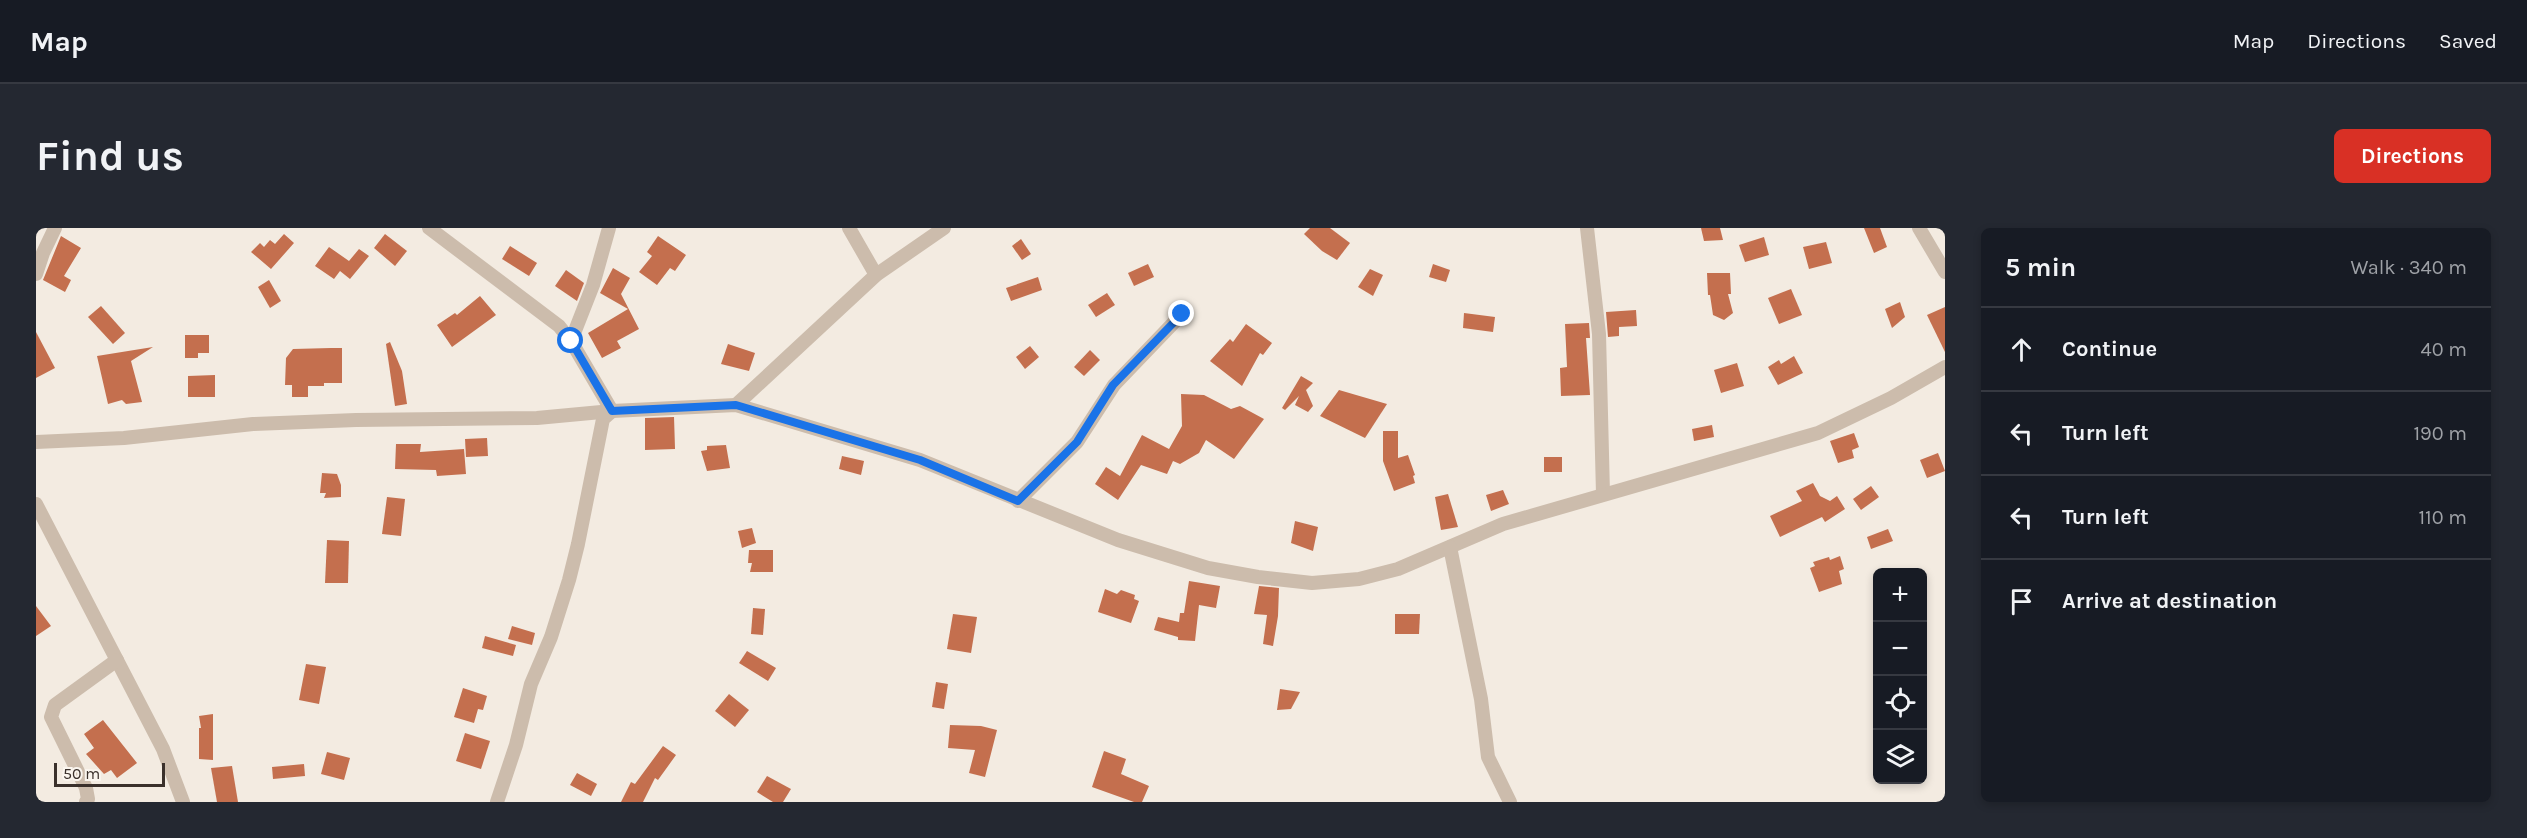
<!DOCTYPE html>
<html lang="en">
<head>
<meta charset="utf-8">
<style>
	:root { --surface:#171b24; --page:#242831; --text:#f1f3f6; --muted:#9ea1a6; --line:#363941; --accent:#d93025 }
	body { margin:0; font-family:Karla,sans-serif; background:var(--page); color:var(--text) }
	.controls { position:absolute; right:18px; bottom:18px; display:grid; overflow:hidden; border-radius:9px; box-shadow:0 3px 9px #0003 }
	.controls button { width:54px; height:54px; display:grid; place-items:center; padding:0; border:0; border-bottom:2px solid var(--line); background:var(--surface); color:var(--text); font:30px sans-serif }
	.scale { position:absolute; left:18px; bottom:15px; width:111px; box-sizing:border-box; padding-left:6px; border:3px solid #3a302b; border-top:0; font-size:16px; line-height:21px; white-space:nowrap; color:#3a302b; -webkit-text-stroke:4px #faf5ee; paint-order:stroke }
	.stop { position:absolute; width:18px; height:18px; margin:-14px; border:4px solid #1a73e8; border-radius:50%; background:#fff }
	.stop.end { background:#1a73e8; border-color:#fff; box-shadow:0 2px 6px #0008 }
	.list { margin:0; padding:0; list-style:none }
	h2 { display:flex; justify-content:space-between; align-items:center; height:78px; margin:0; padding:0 24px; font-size:26px }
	h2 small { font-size:20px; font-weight:400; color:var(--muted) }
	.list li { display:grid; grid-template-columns:39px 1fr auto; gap:18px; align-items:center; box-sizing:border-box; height:84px; padding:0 24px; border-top:2px solid var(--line) }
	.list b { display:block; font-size:22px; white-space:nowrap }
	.list em { font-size:20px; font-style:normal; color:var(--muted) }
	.icon { flex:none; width:33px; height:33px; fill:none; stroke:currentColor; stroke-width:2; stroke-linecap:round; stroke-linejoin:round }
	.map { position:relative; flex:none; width:1909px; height:574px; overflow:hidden; border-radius:9px }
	header { display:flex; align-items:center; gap:36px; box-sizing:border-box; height:84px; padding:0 30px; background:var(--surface); border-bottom:2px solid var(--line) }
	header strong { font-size:28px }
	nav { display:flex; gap:33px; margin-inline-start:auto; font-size:21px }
	.intro { display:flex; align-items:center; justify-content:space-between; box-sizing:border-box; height:144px; padding:0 36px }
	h1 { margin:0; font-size:42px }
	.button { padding:15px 27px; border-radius:9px; background:var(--accent); color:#fff; font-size:21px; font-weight:700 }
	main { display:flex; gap:36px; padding:0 36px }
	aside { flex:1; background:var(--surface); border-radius:9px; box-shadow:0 3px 9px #0003 }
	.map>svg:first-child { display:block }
	.building { fill:#c46f4e }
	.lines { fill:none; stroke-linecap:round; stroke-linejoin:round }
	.minor { stroke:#ccbcac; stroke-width:14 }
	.route { stroke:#1a73e8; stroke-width:8 }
</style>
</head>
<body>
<header>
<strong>Map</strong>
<nav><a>Map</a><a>Directions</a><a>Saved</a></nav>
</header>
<div class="intro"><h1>Find us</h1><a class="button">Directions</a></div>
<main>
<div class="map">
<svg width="1909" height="574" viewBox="0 0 1909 574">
	<rect width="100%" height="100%" fill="#f3ebe1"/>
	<g class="building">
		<path d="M1274 0H1294L1314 15 1301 32 1286 23 1268 6Z"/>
		<path d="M1665 0H1684L1687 12 1668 13Z"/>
		<path d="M1828 0H1844L1851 19 1838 25Z"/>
		<path d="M248 6 258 15 235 41 215 24 224 15 228 19 234 12 239 16Z"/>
		<path d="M349 6 371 23 359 38 338 20Z"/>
		<path d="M25 8 45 20 28 48 35 52 29 64 7 52Z"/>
		<path d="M622 8 650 27 639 43 634 40 621 57 603 44 616 28 611 24Z"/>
		<path d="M1728 9 1733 27 1709 34 1703 17Z"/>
		<path d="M985 11 995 26 986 32 976 18Z"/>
		<path d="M1790 14 1796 35 1773 41 1767 19Z"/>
		<path d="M474 18 501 35 493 48 466 31Z"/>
		<path d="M293 19 313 33 323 21 333 28 314 51 304 43 298 51 279 38Z"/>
		<path d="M1112 36 1118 49 1098 58 1092 45Z"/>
		<path d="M1397 36 1414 42 1410 54 1393 49Z"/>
		<path d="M577 40 594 50 585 66 603 101 581 113 585 120 566 130 552 105 592 81 564 65Z"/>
		<path d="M1334 41 1347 47 1337 68 1322 59Z"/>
		<path d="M530 42 548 55 541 73 519 58Z"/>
		<path d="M1671 45H1694L1695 66H1692L1697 85 1688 92 1677 87 1674 67H1672Z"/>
		<path d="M1002 49 1006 62 975 73 970 60Z"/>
		<path d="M233 52 245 73 234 80 222 59Z"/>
		<path d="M1755 61 1766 87 1743 96 1732 70Z"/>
		<path d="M1071 65 1079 77 1060 89 1052 77Z"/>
		<path d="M444 68 460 87 416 119 401 97 419 85 421 87Z"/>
		<path d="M1864 74 1869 89 1856 100 1849 81Z"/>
		<path d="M65 78 89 105 77 116 52 89Z"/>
		<path d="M1909 79V124L1891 87Z"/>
		<path d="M1600 82 1601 98 1583 99V108L1572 109 1570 84Z"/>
		<path d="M1428 85 1459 89 1457 104 1427 100Z"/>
		<path d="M1553 95 1554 110H1550L1554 167 1525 168 1524 140 1531 139 1529 96Z"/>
		<path d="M1210 96 1236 115 1227 127 1224 125 1206 158 1174 133 1194 111 1197 114Z"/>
		<path d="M0 104 19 140 0 150Z"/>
		<path d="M149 107H173V125H162V130H149Z"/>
		<path d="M354 114 366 143 371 176 359 178 350 116Z"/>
		<path d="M692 116 719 125 713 143 685 136Z"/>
		<path d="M994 118 1003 129 989 141 980 129Z"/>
		<path d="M117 119 95 133 106 174 90 176 86 172 72 176 61 128Z"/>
		<path d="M295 120H306V155H288V158H272V169H256V157H249L250 130 257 121Z"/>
		<path d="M1054 122 1064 132 1048 148 1038 139Z"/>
		<path d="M1758 128 1767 145 1742 157 1732 139 1743 132 1745 136Z"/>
		<path d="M1701 135 1708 158 1685 165 1678 142Z"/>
		<path d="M179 147V169H152V148Z"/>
		<path d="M1265 148 1277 155 1270 162 1277 178 1272 184 1259 177 1263 168 1249 182 1246 180Z"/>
		<path d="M1303 162 1351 176 1329 210 1284 188Z"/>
		<path d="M1145 166 1168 167 1195 181 1204 178 1228 191 1198 231 1170 212 1163 225 1144 236 1137 233 1131 246 1105 237 1082 272 1059 256 1070 239 1084 248 1106 207 1133 221 1146 198Z"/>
		<path d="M638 189 639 221 609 222V190Z"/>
		<path d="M1676 197 1678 209 1658 213 1656 201Z"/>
		<path d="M1347 203H1362V230L1372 227 1379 247 1377 248 1379 255 1358 263 1347 233Z"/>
		<path d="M1818 205 1823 219 1816 222 1818 230 1802 235 1794 213Z"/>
		<path d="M451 210 452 228 430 229 429 211Z"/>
		<path d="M360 216H385L384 224 428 221 430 246 401 248 400 242 359 241Z"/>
		<path d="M690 217 694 240 671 243 665 223 671 222V218Z"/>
		<path d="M1902 225 1909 243 1891 250 1884 232Z"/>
		<path d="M806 228 828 233 825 247 803 241Z"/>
		<rect x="1508" y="229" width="18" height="15"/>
		<path d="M286 245 301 246 305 257V269L288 270 290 265H284Z"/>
		<path d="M1777 255 1784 268 1794 273 1801 268 1809 281 1789 294 1786 289 1744 309 1734 288 1766 273 1760 263Z"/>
		<path d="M1835 258 1843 269 1825 282 1817 271Z"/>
		<path d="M1467 262 1473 276 1455 283 1450 267Z"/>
		<path d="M1412 266 1422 299 1405 302 1399 269Z"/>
		<path d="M351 269 369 271 365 308 346 306Z"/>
		<path d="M1259 293 1282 299 1277 323 1255 315Z"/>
		<path d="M716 300 720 315 706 320 702 303Z"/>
		<path d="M1852 301 1857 313 1835 321 1831 309Z"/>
		<path d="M291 312 313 313 312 355H289Z"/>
		<path d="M713 322H737V344H714L716 335H712Z"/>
		<path d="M1804 328 1808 341 1803 343 1806 356 1783 364 1774 340 1779 338 1777 334 1793 329 1794 332Z"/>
		<path d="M1153 353 1184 358 1180 380 1163 377 1159 413 1142 412V409L1118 402 1122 389 1143 394 1144 385H1148Z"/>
		<path d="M1223 358 1243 360 1242 388 1237 418 1227 416 1231 387 1218 386Z"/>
		<path d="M1069 361 1081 366 1085 362 1099 367 1098 371 1103 373 1095 395 1062 384Z"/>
		<path d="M0 378 15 398 0 408Z"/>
		<path d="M717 380 729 381 727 407 715 406Z"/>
		<path d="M917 386 941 389 935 425 911 421Z"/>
		<path d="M1359 386H1384L1383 406H1359Z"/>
		<path d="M476 398 499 405 496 417 472 411Z"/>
		<path d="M449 408 480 417 477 428 446 420Z"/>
		<path d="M711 423 740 440 732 453 703 435Z"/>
		<path d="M270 436 290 439 283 476 263 472Z"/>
		<path d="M900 454 912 456 908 481 896 479Z"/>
		<path d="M427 460 451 468 447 482 442 481 438 495 418 489Z"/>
		<path d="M1244 461 1264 464 1255 481 1241 482Z"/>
		<path d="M693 466 713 482 699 499 679 483Z"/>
		<path d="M177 486V532L163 531V500H165L163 488Z"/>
		<path d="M67 492 101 535 81 550 75 542 68 546 50 526 58 520 48 506Z"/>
		<path d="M914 497 945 498 961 502 949 549 933 545 939 522 912 520Z"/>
		<path d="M429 505 454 513 445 541 420 533Z"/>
		<path d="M627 518 640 527 622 552 619 550 607 574H585L595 554 599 556Z"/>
		<path d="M1068 523 1090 531 1085 546 1113 558 1106 574H1098L1056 559Z"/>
		<path d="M291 524 314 530 308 552 285 546Z"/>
		<path d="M268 536 269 548 237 551 236 539Z"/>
		<path d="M196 538 202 574H181L175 540Z"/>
		<path d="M541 545 561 556 555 568 534 557Z"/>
		<path d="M731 548 755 561 747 574H737L721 564Z"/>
	</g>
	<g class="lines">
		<g class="minor">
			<path d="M393 0 523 98 535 113 576 183 567 191 542 316 533 352 515 409 495 456 480 517 461 574"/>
			<path d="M813 0 840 47"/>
			<path d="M1551 0 1563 106 1567 266"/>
			<path d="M1883 0 1909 44"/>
			<path d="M0 46 7 25 19 0"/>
			<path d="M535 113 557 57 573 0"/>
			<path d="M700 177 840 47 908 0"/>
			<path d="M0 214 88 210 217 196 320 192 501 190 576 183 700 177 884 232 1082 312 1172 340 1222 349 1276 355 1323 351 1362 341 1467 296 1782 205 1855 170 1909 139"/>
			<path d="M982 273 1041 214 1078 157 1146 86"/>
			<path d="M0 276 127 521 147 574"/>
			<path d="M1414 319 1445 471 1452 529 1474 574"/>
			<path d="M50 574 52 571 50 560 15 489 19 477 81 432"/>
		</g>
	</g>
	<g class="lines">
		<path class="route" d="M535 113 576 183 700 177 884 232 982 273 1041 214 1077 157 1146 86"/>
	</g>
</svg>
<div class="controls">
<button>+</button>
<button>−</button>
<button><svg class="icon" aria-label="locate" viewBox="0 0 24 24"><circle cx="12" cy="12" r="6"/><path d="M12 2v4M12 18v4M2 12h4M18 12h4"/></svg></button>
<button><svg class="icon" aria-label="layers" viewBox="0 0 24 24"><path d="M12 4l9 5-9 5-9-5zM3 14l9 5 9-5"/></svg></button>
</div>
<div class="scale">50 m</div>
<div class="stop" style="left:535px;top:113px"></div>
<div class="stop end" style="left:1146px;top:86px"></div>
</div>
<aside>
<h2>5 min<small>Walk · 340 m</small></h2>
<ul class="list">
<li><svg class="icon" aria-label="ahead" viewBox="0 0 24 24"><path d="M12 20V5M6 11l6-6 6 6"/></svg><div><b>Continue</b></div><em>40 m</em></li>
<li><svg class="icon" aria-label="left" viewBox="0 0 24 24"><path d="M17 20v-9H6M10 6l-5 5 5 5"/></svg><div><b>Turn left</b></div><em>190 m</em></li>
<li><svg class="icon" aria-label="left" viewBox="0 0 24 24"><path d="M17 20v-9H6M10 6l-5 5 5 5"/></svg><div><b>Turn left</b></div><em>110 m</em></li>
<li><svg class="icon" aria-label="arrive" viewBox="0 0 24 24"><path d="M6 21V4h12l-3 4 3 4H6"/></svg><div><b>Arrive at destination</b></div></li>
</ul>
</aside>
</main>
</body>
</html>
